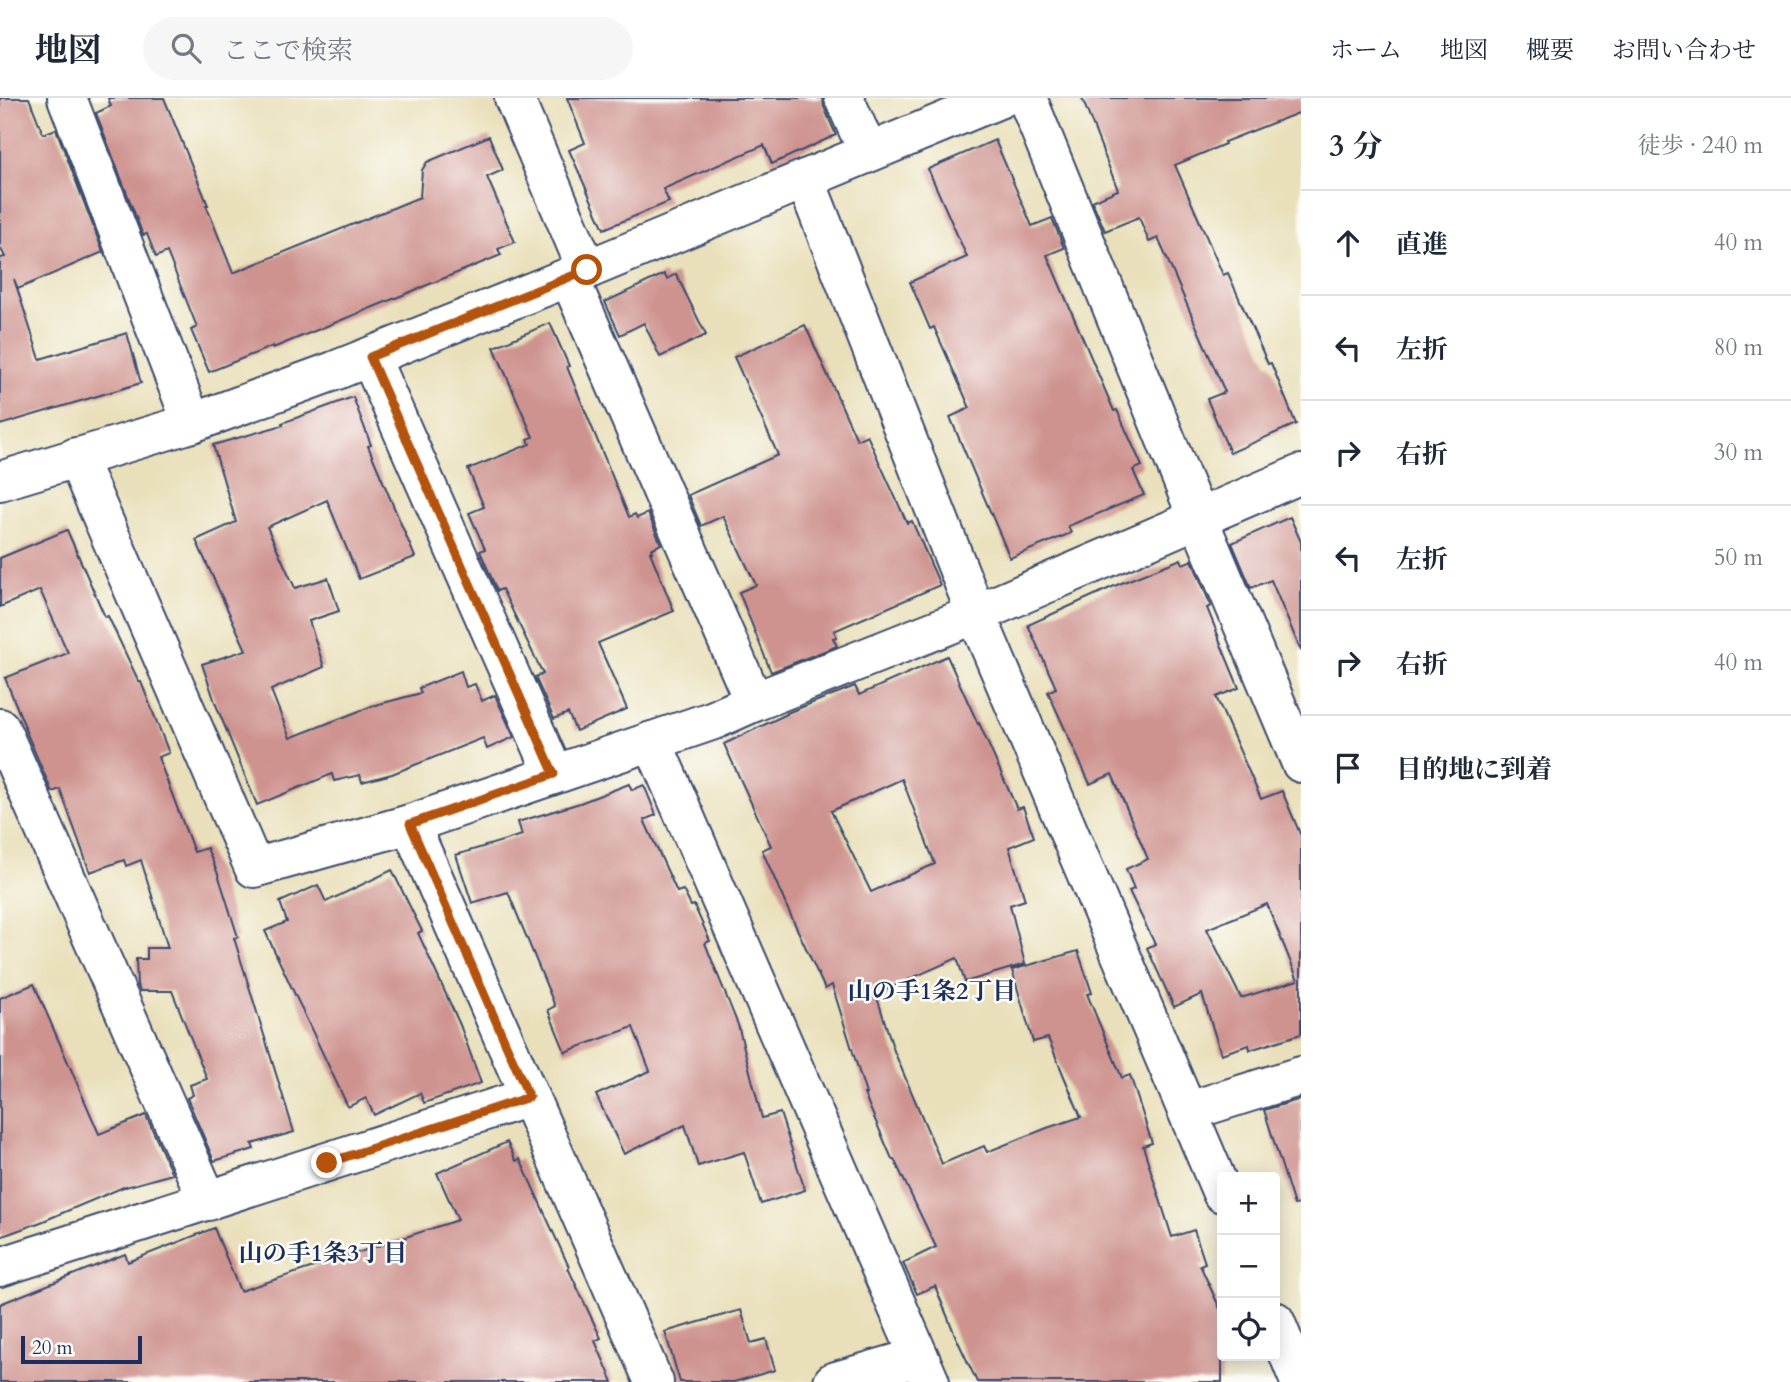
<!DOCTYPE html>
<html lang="ja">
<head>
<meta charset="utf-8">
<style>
	:root { --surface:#fff; --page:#f6f6f7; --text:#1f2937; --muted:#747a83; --line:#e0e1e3 }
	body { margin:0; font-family:Cardo,"Noto Serif JP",serif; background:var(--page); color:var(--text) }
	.controls { position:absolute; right:21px; bottom:21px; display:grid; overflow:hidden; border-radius:7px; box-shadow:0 4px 18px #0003 }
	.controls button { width:63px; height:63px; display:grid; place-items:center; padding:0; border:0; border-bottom:2px solid var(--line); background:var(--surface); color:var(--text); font:35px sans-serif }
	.scale { position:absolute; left:21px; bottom:18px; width:121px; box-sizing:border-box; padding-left:7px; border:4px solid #1b2f5e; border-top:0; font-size:19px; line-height:24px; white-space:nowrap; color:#1b2f5e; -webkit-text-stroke:5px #fdfcf7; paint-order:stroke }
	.stop { position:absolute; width:21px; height:21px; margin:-16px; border:5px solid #b45309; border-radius:50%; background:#fff }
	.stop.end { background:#b45309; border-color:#fff; box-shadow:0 2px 7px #0008 }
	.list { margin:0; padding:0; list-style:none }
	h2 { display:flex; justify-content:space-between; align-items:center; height:91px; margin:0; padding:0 28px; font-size:30px }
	h2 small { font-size:23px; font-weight:400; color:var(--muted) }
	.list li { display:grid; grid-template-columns:46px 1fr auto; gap:21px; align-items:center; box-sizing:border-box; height:105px; padding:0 28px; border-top:2px solid var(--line) }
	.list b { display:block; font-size:26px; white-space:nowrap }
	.list em { font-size:23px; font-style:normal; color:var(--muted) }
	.icon { flex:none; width:38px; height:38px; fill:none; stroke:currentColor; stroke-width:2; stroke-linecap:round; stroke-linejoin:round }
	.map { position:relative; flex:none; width:1301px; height:1284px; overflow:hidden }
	header { display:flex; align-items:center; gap:42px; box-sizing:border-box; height:98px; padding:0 35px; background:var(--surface); border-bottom:2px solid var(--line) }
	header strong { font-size:33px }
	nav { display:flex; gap:38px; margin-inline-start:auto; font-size:24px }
	.search { width:490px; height:63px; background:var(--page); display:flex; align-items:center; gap:18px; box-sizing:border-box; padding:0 24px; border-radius:38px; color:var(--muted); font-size:26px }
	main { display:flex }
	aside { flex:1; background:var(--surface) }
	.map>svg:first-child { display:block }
	.building { fill:#ce938f; fill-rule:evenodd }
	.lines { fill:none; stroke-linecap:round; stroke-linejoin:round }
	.street-casing { stroke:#3a4a6c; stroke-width:42 }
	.street { stroke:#fff; stroke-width:38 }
	.route { stroke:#b45309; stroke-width:9 }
	.labels { text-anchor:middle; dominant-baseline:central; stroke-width:5; stroke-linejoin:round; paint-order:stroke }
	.neighbourhood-label { font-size:24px; font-weight:bold; fill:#1b2f5e; stroke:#fdfcf7 }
</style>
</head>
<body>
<header>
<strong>地図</strong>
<div class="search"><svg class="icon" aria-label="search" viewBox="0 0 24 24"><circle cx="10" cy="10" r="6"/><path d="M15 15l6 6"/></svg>ここで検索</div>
<nav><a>ホーム</a><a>地図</a><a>概要</a><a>お問い合わせ</a></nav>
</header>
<main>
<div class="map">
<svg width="1301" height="1284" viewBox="0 0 1301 1284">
	<rect width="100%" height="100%" fill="#fdfcf7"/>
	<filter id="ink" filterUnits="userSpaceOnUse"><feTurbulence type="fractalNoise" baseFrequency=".0143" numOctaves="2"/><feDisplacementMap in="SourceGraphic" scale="14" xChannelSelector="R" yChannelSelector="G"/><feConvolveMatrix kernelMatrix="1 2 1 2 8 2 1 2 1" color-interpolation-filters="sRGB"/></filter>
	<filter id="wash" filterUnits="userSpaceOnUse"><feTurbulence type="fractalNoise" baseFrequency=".00686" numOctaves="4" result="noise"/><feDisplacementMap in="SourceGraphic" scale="28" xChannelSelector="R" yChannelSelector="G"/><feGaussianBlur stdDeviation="1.57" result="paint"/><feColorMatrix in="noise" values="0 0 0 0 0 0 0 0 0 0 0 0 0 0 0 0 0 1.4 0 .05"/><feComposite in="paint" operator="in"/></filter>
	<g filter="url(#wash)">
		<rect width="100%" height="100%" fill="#e9e0bb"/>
		<g id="blocks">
			<g class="building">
				<path d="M0 0H29L43 36 56 31 103 154 18 191 14 181 40 261 127 235 141 285 0 327V160L5 159 0 149Z"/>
				<path d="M108 0H164L208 107H206L233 175 420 99 422 72 427 64 489 38 503 72 487 79 515 144 498 151 501 157 273 250V248L209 274 191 232 197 229 167 154 156 159 147 136 143 137 96 15 111 8Z"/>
				<path d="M567 0H823L824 9 836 37 772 66 764 47 663 91 669 104 604 131 569 52 585 45Z"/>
				<path d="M1082 0H1301V14L1224 44 1225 46 1175 67 1223 177 1228 175 1268 266 1271 265 1296 326 1230 355 1207 301 1225 294 1158 140 1149 144 1139 119 1105 133 1092 103 1118 92Z"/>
				<path d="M995 42 1032 128 1052 120 1064 150 1047 157 1114 313 1117 312 1142 368 1133 372 1144 397 1068 428 1071 435 1010 460 950 319 970 310 934 229 930 231 910 184 967 159 928 71Z"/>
				<path d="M664 176 667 181 676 176 706 237 660 259 644 225 620 237 605 204Z"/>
				<path d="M550 225 569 268 567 269 629 419 635 416 637 420 648 415 661 446 651 451 652 454H650L674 513 598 545 627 611 576 633 568 615 554 621 535 579 543 576 502 491 497 493 480 453 485 451 469 415 484 409 468 371 530 346 528 341 533 339 494 249Z"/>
				<path d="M805 227 857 342 867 337 907 425 912 423 940 487 834 533 837 539 833 540 837 548 771 574 739 494 756 487 723 418 701 428 688 397 778 357 734 259Z"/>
				<path d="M353 299 371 347 368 348 415 459 359 481 327 402 267 429 295 490 328 480 339 513 309 523 324 569 271 592 290 640 372 608 421 595 419 590 461 573 466 589 475 586 482 603 495 597 514 639 487 651 483 640 392 676 362 684 360 677 334 683 332 676 257 707 216 607 202 566 246 552 196 442 236 424 213 347 283 327 282 325Z"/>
				<path d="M1290 419 1301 444V553L1271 482 1251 490 1232 445Z"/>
				<path d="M67 432 105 519 108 518 139 584H141L169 655 158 659 194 754 207 750 218 776 238 839 234 840 294 1034 252 1046 254 1051 214 1063 187 1000 193 997 190 987 207 981 172 893H140L137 887 136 861H147V850H168L141 762 126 768 124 762 90 774 60 691 52 694 24 629H25L5 580 68 555 40 492 0 509V460Z"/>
				<path d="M1181 461 1183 466 1192 462 1211 508 1207 510 1218 537H1217L1239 590 1216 599 1261 701 1282 693 1301 738V936L1250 952 1249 947 1221 956 1202 896 1174 909 1147 850 1155 846 1129 793 1134 791 1126 771 1148 761 1112 676 1090 686 1048 594 1056 590 1028 527 1119 486ZM1267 806 1298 882 1241 900 1207 831Z"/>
				<path d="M947 558 978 626 979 625 1017 711 1023 709 1034 739 1009 749 1025 802 1010 807 1025 866 965 884 957 860 876 896 894 953 942 1066 984 1048 987 1054 1047 1030 1081 1019 1048 940 1033 944 1012 872 1078 853 1092 895 1087 896 1122 980 1130 977 1152 1045 1143 1048 1172 1139 1194 1132 1205 1165 1200 1167 1222 1215V1284H977L955 1237 935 1188 917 1196 903 1165 936 1149 894 1061H892L864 996H866L832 887 825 891 786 807 762 752 771 748 724 646 787 616V615L855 588 859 597ZM902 681 935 766 871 794 831 713Z"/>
				<path d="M629 686 632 692 644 687 656 717 644 722 677 794 683 792 691 808 694 807 710 843 705 845 738 927 762 1020 780 1015 805 1092 761 1106 744 1054 698 1068 685 1027 624 1056 596 997 650 973 633 929 565 954 548 912 555 908 508 794 472 805 456 757 522 737 518 724 580 705Z"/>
				<path d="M392 772 422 833 418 835 460 927 481 985 424 1005 420 995 374 1017 366 1000 348 1009 265 833 287 824 280 804 318 787 326 804Z"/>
				<path d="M34 886 99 1036 146 1017 172 1076 126 1089V1088L41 1124 0 1139V900Z"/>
				<path d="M1301 1001V1106L1294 1107 1264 1012Z"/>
				<path d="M507 1044 516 1063 520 1061 569 1169 568 1170 601 1240 595 1243 613 1284H0V1206L125 1156 128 1164 214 1130 240 1193 458 1122 437 1075Z"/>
				<path d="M741 1212 751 1245 766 1241 775 1272 734 1284H680L665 1234Z"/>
			</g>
		</g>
	</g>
	<g filter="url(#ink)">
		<use href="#blocks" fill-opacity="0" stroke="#3a4a6c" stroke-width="2"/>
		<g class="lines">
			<g class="street-casing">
				<g id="street">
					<path d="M67 0 192 325"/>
					<path d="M514 0 587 172"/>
					<path d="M844 0 868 54"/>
					<path d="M1027 0 1190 401 1301 665"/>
					<path d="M805 81 976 516 1222 1095"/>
					<path d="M569 179 754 604"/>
					<path d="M370 259 554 676"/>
					<path d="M76 359 254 770 410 726 714 622 754 604 976 516 1301 376"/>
					<path d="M0 383 192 325 334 273 569 179 1001 0"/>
					<path d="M0 630 208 1103"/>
					<path d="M652 643 930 1284"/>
					<path d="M410 726 654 1284"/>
					<path d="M1189 1013 1301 978"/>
					<path d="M0 1169 529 999"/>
					<path d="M1275 1223 1300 1284"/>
					<path d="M833 1284 919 1259"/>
				</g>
			</g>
			<use href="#street" class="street"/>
		</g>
	</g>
	<g class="lines" filter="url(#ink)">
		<path class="route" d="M327 1065 529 999 410 726 554 676 370 259 587 172"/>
	</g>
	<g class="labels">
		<g class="neighbourhood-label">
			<text x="932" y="893">山の手1条2丁目</text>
			<text x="323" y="1155">山の手1条3丁目</text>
		</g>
	</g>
</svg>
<div class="controls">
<button>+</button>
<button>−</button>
<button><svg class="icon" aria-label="locate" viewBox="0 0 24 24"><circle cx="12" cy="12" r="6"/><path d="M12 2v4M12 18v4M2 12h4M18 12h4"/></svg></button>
</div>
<div class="scale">20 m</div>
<div class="stop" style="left:587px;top:172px"></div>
<div class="stop end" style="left:327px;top:1065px"></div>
</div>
<aside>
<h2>3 分<small>徒歩 · 240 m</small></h2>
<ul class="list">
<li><svg class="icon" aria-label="ahead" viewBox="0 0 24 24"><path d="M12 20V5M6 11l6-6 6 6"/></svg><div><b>直進</b></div><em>40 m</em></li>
<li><svg class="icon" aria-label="left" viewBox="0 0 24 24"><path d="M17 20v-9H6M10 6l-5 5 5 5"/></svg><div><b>左折</b></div><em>80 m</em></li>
<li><svg class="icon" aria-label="right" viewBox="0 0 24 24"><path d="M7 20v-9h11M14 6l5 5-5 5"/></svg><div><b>右折</b></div><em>30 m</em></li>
<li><svg class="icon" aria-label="left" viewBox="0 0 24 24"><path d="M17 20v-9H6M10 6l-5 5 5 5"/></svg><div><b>左折</b></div><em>50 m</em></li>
<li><svg class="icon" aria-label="right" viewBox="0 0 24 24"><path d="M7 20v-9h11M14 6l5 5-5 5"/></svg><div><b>右折</b></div><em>40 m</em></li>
<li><svg class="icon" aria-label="arrive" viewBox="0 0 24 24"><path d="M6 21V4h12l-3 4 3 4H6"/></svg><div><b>目的地に到着</b></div></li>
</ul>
</aside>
</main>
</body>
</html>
